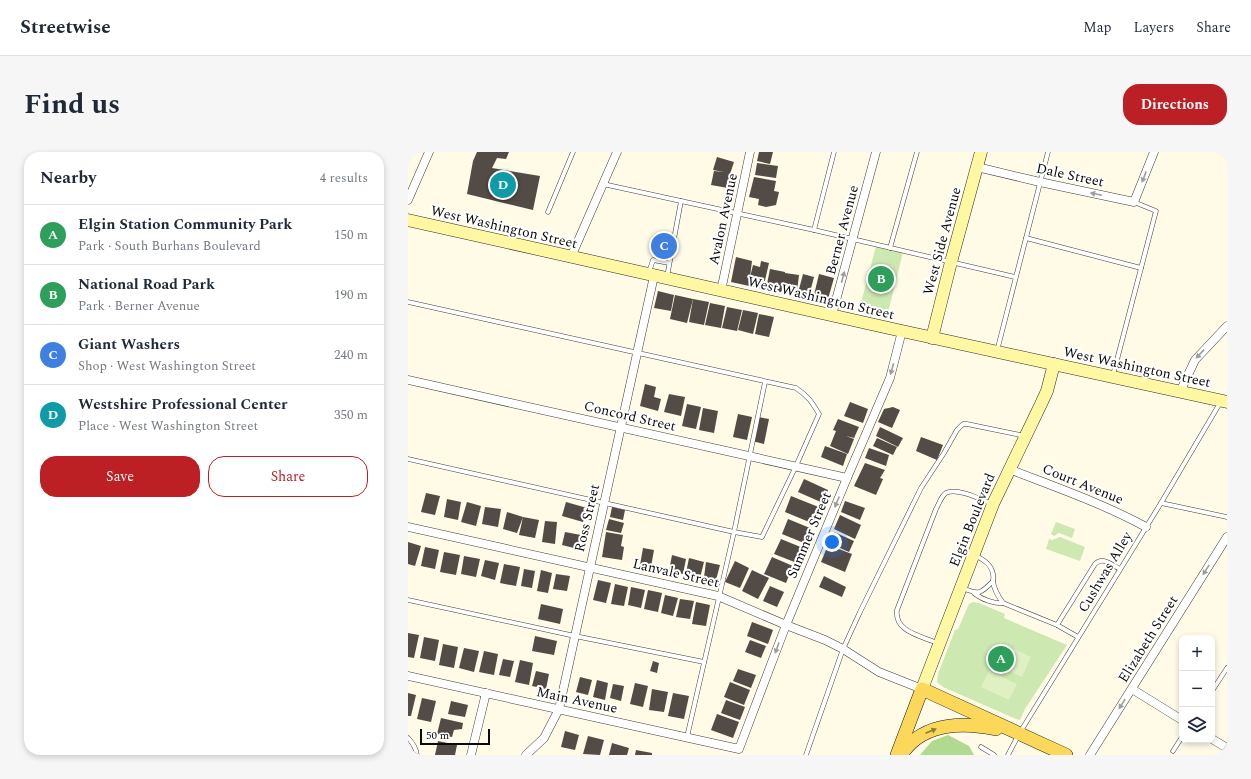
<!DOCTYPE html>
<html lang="en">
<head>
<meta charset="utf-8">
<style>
	:root { --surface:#fff; --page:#f6f6f7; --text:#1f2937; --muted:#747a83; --line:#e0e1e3; --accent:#bc2024 }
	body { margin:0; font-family:Spectral,serif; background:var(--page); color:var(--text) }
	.controls { position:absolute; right:12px; bottom:12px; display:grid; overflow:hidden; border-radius:8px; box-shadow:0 2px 6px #0003 }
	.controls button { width:36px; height:36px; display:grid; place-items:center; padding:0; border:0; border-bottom:1px solid var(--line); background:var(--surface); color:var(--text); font:20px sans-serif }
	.scale { position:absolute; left:12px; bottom:10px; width:70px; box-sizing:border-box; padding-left:4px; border:2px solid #0a0a0a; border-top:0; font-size:11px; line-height:14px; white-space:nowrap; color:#0a0a0a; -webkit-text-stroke:3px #fff; paint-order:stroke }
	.you { position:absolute; left:424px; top:390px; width:14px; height:14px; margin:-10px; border:3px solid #fff; border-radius:50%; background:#1a73e8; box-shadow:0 0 0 6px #1a73e833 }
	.badge { display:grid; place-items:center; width:26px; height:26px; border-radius:50%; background:var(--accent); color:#fff; font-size:13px; font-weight:700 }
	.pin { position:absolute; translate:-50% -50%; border:2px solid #fff; box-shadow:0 1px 4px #0006 }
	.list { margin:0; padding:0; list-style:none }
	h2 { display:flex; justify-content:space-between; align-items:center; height:52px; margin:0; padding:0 16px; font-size:17px }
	h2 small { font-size:13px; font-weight:400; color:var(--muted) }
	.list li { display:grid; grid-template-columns:26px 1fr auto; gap:12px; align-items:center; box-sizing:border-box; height:60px; padding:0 16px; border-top:1px solid var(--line) }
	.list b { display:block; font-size:15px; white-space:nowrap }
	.list p { margin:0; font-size:13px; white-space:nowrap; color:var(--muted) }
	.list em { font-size:13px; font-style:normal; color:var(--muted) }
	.actions { display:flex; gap:8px; padding:12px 16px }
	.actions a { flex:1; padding:9px 0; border:1px solid var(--accent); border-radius:16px; text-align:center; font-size:14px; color:var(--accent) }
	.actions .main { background:var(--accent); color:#fff }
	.icon { flex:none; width:22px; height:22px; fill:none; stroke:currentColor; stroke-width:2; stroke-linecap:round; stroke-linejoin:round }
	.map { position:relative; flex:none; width:819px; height:603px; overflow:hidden; border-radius:16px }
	header { display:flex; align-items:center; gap:24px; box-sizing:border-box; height:56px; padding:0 20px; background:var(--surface); border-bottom:1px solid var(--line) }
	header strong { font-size:19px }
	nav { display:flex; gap:22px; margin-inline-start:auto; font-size:14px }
	.intro { display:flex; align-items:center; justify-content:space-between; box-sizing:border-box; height:96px; padding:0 24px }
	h1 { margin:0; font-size:28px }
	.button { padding:10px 18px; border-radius:16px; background:var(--accent); color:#fff; font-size:14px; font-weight:700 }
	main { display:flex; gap:24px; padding:0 24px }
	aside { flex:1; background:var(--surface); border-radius:16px; box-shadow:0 2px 6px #0003 }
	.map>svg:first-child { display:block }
	.green { fill:#cde9b1 }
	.forest { fill:#b0da90 }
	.pitch { fill:#dff0c3 }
	.building { fill:#534b46 }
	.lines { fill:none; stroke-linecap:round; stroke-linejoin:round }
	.lane-casing { stroke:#3d3d3d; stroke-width:5 }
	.street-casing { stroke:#3d3d3d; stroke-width:9 }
	.secondary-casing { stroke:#2c2c2c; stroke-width:13 }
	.primary-casing { stroke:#1b1b1b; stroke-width:14 }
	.lane { stroke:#fff; stroke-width:4 }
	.street { stroke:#fff; stroke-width:8 }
	.secondary { stroke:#fff7a2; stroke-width:12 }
	.primary { stroke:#fcd85a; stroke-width:13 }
	.oneway { fill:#9d9d9d }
	.oneway2 { fill:#8f7b36 }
	.labels { text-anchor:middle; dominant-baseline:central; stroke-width:4; stroke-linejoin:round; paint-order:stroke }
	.street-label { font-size:14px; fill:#0a0a0a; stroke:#fff }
</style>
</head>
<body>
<header>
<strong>Streetwise</strong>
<nav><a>Map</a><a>Layers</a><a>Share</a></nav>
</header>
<div class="intro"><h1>Find us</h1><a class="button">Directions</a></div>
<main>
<aside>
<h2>Nearby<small>4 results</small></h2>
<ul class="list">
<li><span class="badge" style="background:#2e9e5b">A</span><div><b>Elgin Station Community Park</b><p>Park · South Burhans Boulevard</p></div><em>150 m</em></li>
<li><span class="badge" style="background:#2e9e5b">B</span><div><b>National Road Park</b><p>Park · Berner Avenue</p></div><em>190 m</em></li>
<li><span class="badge" style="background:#3f7fe0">C</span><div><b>Giant Washers</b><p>Shop · West Washington Street</p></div><em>240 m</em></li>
<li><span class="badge" style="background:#0f9aa8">D</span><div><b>Westshire Professional Center</b><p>Place · West Washington Street</p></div><em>350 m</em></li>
</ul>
<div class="actions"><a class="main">Save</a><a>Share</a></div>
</aside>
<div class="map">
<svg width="819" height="603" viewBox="0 0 819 603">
	<rect width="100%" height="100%" fill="#fffbe7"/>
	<g class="green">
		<path d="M468 94 495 100 480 161 452 155Z"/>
		<path d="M648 370 667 377 664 386 651 381 646 384 643 382Z"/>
		<path d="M652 385 677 395 672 409 638 397 641 387 644 388Z"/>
		<path d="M565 450 571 451 597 462 596 466 659 493 617 557 612 568 608 567 535 535 529 530 530 522 547 478 550 477 561 452Z"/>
	</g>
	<path class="forest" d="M540 583 561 594 566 603H512L524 589Z"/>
	<g class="pitch">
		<path d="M592 490 623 505 614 525 583 511Z"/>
		<path d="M581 519 609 532 601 548 573 535Z"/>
	</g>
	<g class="building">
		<path d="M69 0H101L98 7 89 6 84 16 132 24 125 58 59 42 65 9Z"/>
		<path d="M351 0H365L362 12 349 9Z"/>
		<path d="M309 5 326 10 322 22H323L320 36 303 33 306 19 316 20 305 18Z"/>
		<path d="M349 11 370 14 368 26 347 23Z"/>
		<path d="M346 25 368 29 366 39 371 40 368 53 358 55 350 53 351 47 341 45Z"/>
		<path d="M328 105 344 109 342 125 345 113 352 115 353 109 361 111 355 137 323 130Z"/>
		<path d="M362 117 377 120V121L391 123 389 140 374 138 373 140 358 137Z"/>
		<path d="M395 122 406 125 401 144 390 141Z"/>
		<path d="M411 122 426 126 420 147 406 143Z"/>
		<path d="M250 139 266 143 263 159 246 156Z"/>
		<path d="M267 143 285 147 279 171 262 167Z"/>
		<path d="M285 147 301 150 296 173 281 170Z"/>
		<path d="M302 151 317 154 313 176 297 173Z"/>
		<path d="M319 155 334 158 329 179 314 176Z"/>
		<path d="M335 158 350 161 345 182 330 178Z"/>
		<path d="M351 162 366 165 361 185 347 182Z"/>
		<path d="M237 232 248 235 246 245 253 247 250 259 232 254Z"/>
		<path d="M261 242 277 245 273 264 256 260Z"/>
		<path d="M442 250 460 257 455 271 436 264Z"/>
		<path d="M279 252 293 255 288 277 274 274Z"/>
		<path d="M485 255 492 258 484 276 470 270 476 257Z"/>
		<path d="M295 256 310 259 306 281 291 278Z"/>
		<path d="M330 262 344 265 339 288 325 285Z"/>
		<path d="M350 265 361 267 356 292 344 289Z"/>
		<path d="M430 267 451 275 446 286 438 284 446 287 440 302 422 294 428 279 425 278Z"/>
		<path d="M472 275 495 286 490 295 468 284Z"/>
		<path d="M513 285 535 293 529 308 508 299Z"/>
		<path d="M469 286 489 295 485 303 465 294Z"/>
		<path d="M417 294 439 302 435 314 413 305Z"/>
		<path d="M461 296 481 303 478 314 457 306Z"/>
		<path d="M457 311 477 318 472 326 475 327 468 343 446 334Z"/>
		<path d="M396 327 420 338 415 351 390 340Z"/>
		<path d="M18 341 32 344 27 363 13 360Z"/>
		<path d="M383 344 413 356 406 372 377 360Z"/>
		<path d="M39 347 53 350 50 368 36 365Z"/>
		<path d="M437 349 457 356 452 368 433 360Z"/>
		<path d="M59 350 73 354 68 374 53 370Z"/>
		<path d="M158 350 179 356 175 370 154 364Z"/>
		<path d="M77 355 93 357 90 375 74 372Z"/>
		<path d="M204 355 217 358 215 368 202 365Z"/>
		<path d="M99 360 115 365 131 368 127 386 111 383 115 365 109 381 95 377Z"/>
		<path d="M432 363 453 373 447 387 426 377Z"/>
		<path d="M201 367 216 371 213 381 198 378Z"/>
		<path d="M380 367 402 376 396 391 374 382Z"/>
		<path d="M137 369 149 370 147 392 134 390Z"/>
		<path d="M157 380 173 383 170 397 154 393Z"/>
		<path d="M198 380 215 383 213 394 216 395 214 408 194 405Z"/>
		<path d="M426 380 446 389 441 400 421 391Z"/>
		<path d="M373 387 395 396 389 411 366 402Z"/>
		<path d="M0 390 13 394 7 414 0 412Z"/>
		<path d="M420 393 444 402 437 420 413 410Z"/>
		<path d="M17 395 31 398 27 417 13 414Z"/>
		<path d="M235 396 246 398 243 415 232 413Z"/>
		<path d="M36 400 52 403 48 423 32 420Z"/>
		<path d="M264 403 278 407 275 422 261 419Z"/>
		<path d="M56 404 72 407 68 425 53 422Z"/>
		<path d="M364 405 385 414 378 431 356 422Z"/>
		<path d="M281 406 296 410 292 426 278 421Z"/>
		<path d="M77 408 91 411 87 428 73 424Z"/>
		<path d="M327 409 341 416 332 436 317 430Z"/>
		<path d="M298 410 312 413 308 428 296 425Z"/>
		<path d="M96 412 112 415 108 434 92 431Z"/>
		<path d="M116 417 127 419 124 436 113 434Z"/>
		<path d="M133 418 144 421 140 441 129 439Z"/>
		<path d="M344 418 361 426 350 447 334 439Z"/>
		<path d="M148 422 162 424 159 439 145 437Z"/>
		<path d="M416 424 438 435 434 445 411 435Z"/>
		<path d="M190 428 203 431 198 451 185 448Z"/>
		<path d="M207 432 220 435 216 454 203 452Z"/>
		<path d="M362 434 376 440 369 455 355 449Z"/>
		<path d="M223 435 237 438 233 456 220 453Z"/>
		<path d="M240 438 254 441 250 460 236 457Z"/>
		<path d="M257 443 270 446 265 464 253 461Z"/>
		<path d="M272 447 286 449 282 467 268 465Z"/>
		<path d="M288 450 302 453 298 474 284 472Z"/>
		<path d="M133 452 155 457 152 472 130 467Z"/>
		<path d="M344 470 365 478 360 492 339 484Z"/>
		<path d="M0 481 11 483 6 506 0 505Z"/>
		<path d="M127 484 149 489 146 503 124 499Z"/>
		<path d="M16 485 31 488 27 509 12 506Z"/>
		<path d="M342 488 358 494 353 506 337 500Z"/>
		<path d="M35 492 50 495 46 516 31 513Z"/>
		<path d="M56 496 71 499 66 520 51 516Z"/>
		<path d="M76 499 90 502 86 523 71 520Z"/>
		<path d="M95 507 106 509 102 525 91 523Z"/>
		<path d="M112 508 125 511 121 533 107 530Z"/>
		<path d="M245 509 251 511 249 521 242 519Z"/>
		<path d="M330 517 348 523 343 536 325 529Z"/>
		<path d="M128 519 141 522 138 537 124 534Z"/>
		<path d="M172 525 184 528 180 543 168 540Z"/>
		<path d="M189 528 200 531 197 548 185 545Z"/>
		<path d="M322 530 342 538 336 553 316 545Z"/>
		<path d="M227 531 240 534 235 555 222 552Z"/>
		<path d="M205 532 216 534 213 549 202 546Z"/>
		<path d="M244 537 260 540 256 560 241 558Z"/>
		<path d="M0 541 8 543 3 564H0Z"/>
		<path d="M265 541 281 544 276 567 260 564Z"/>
		<path d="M14 546 28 549 23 570 9 567Z"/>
		<path d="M318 548 337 555 332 568 313 561Z"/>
		<path d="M43 549 60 553 57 565 40 562Z"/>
		<path d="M309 562 331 570 325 586 303 578Z"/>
		<path d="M33 566 55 571 54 577 46 578 44 585 29 582Z"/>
		<path d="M157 579 171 583 167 598 153 595Z"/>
		<path d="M180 584 196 588 192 603 175 602Z"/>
		<path d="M30 589 49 593 47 603H27Z"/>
		<path d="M204 591 221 596 219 603H201Z"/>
		<path d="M228 598 244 601V603H227Z"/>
	</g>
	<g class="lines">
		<g class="lane-casing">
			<g id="lane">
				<path d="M195 32 406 78 607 125"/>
				<path d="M140 60 165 0"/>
				<path d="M406 78 426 0"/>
				<path d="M618 86 733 116"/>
				<path d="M482 96 509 0"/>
				<path d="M241 120 245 108 261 111"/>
				<path d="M259 125 273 49"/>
				<path d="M0 150 388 236C400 244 404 250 411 262L388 314 354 385 326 380 0 307"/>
				<path d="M589 199 640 0"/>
				<path d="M705 223 748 59 726 50"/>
				<path d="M753 351 819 365"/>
				<path d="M555 436C570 443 573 442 585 429 587 416 579 409 568 404"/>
				<path d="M566 441C573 447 586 452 595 451 590 444 586 438 585 429"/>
				<path d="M0 448 167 484 296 510"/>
				<path d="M595 451 649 473 670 485"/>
				<path d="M649 473 687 412C695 404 704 413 712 417"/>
				<path d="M529 491C514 484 486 480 489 458L528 357C531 352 533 344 538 341 549 335 574 348 584 352"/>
				<path d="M804 539 819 516"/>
				<path d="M279 585 326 380 357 230"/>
				<path d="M0 586C5 591 8 596 9 603"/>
				<path d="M573 595 586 603"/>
				<path d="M765 599 774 585"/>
				<path d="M398 603 435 497 452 460 513 336 536 301 549 278 555 272H559L617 284"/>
				<path d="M600 603 611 582 753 351 812 251"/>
			</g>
		</g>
		<g class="street-casing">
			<g id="street">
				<path d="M569 15 632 30 726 50 746 0"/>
				<path d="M0 48 21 0"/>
				<path d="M163 105 209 0"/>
				<path d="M313 139 342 0"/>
				<path d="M424 163 468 0"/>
				<path d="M0 228 439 326"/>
				<path d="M772 240 787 208 819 174"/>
				<path d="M601 317C647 335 694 351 738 375"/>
				<path d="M0 375 310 444 378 473 417 488 435 497 471 520 514 537"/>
				<path d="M0 524 331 597 378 473 439 326 476 240 482 226 494 179"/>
				<path d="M724 537 774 568"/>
				<path d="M804 587 819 596"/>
				<path d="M63 603 78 541"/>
				<path d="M118 603 136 586 151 557 246 124"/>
				<path d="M682 603 819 385"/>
			</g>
		</g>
		<g class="secondary-casing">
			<g id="secondary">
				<path d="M0 68 494 179 819 250"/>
				<path d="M524 186 543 110 573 0"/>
				<path d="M514 537 585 352 633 252 639 239 646 212"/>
			</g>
		</g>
		<g class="primary-casing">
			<g id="primary">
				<path d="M489 603 514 537 658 603"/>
				<path d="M492 603C496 599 499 595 503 591 526 570 559 571 588 577"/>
			</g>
		</g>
		<use href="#lane" class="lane"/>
		<use href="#street" class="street"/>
		<use href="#secondary" class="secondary"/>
		<use href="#primary" class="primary"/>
	</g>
	<defs><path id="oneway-solid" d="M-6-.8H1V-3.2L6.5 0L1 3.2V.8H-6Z"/></defs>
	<g class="oneway">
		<use href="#oneway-solid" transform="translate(736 25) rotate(111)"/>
		<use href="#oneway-solid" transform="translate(688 42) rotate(-168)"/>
		<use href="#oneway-solid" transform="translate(435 125) rotate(-75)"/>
		<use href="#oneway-solid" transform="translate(792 202) rotate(133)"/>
		<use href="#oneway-solid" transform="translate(484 217) rotate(105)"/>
		<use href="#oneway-solid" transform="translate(429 350) rotate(113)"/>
		<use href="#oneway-solid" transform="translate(798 418) rotate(122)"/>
		<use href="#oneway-solid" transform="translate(369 496) rotate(110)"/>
		<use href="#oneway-solid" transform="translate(714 552) rotate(122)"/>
	</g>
	<use class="oneway2" href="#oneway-solid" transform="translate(523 579) rotate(-23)"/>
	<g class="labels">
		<g class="street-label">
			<text transform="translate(662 23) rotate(12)">Dale Street</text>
			<text transform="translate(315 67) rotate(-78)">Avalon Avenue</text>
			<text transform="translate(96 75) rotate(13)">West Washington Street</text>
			<text transform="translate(434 78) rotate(-75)">Berner Avenue</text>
			<text transform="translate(534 89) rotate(-75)">West Side Avenue</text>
			<text transform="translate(413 146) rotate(13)">West Washington Street</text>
			<text transform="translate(729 215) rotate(12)">West Washington Street</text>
			<text transform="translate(222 264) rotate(13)">Concord Street</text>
			<text transform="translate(675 332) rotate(22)">Court Avenue</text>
			<text transform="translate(179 366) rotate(-77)">Ross Street</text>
			<text transform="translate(564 368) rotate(-68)">Elgin Boulevard</text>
			<text transform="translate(401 383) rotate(-67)">Summer Street</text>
			<text transform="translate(697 420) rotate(-59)">Cushwas Alley</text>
			<text transform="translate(268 421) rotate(13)">Lanvale Street</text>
			<text transform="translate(740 487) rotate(-58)">Elizabeth Street</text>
			<text transform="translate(169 548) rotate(12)">Main Avenue</text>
		</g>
	</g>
</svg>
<div class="controls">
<button>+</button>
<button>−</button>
<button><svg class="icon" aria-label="layers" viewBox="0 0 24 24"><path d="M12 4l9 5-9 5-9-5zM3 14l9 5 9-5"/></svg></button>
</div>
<div class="scale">50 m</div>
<div class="you"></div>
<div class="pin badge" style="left:593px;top:507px;background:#2e9e5b">A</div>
<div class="pin badge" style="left:473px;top:127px;background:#2e9e5b">B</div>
<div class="pin badge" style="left:256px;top:94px;background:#3f7fe0">C</div>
<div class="pin badge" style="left:95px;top:33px;background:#0f9aa8">D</div>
</div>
</main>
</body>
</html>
